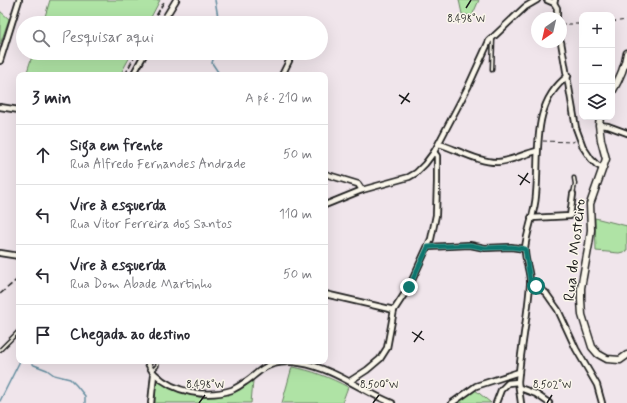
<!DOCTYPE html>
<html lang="pt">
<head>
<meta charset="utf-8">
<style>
	:root { --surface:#fff; --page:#f2f2f3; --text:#2b2b33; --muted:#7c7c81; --line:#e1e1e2 }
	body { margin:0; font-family:Mynerve,sans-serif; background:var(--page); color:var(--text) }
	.controls { position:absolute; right:12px; top:12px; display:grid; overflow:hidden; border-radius:8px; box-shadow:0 4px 16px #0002 }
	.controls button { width:36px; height:36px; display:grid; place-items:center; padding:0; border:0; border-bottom:1px solid var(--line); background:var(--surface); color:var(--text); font:20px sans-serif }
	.compass { position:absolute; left:531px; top:12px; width:36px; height:36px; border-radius:50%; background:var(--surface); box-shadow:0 4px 16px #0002; rotate:214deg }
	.stop { position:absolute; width:12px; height:12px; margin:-9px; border:3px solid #0f766e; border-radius:50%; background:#fff }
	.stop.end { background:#0f766e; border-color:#fff; box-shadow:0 1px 4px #0008 }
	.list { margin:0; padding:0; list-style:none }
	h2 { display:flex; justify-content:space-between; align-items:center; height:52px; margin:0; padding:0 16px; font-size:17px }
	h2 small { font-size:13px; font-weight:400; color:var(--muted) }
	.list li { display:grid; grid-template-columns:26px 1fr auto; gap:12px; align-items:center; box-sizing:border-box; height:60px; padding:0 16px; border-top:1px solid var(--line) }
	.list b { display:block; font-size:15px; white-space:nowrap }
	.list p { margin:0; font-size:13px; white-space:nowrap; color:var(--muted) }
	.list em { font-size:13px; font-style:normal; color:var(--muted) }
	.icon { flex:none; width:22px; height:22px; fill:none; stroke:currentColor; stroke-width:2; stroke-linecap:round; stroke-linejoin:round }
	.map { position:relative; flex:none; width:627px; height:403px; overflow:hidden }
	.search { position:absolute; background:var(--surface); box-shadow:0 4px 16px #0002; left:16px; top:16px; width:312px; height:44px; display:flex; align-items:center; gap:10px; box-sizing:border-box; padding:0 14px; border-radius:22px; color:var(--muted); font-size:15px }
	.panel { position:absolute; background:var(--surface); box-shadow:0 4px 16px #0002; left:16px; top:72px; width:312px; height:292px; border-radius:8px }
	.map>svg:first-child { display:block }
	.green { fill:#afe3a5; stroke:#668060 }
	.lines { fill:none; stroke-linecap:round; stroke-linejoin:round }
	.stream { stroke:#658ea0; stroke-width:1.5 }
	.lane-casing { stroke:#1c1c1c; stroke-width:5 }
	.street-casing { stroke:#1c1c1c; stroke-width:8 }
	.secondary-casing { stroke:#1c1c1c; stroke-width:9 }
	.path { stroke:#1c1c1c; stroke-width:1; stroke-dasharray:4 3; stroke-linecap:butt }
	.lane { stroke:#fbf7ec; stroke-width:2 }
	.street { stroke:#fbf7ec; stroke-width:4.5 }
	.secondary { stroke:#fbf7ec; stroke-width:6 }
	.rail { stroke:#1c1c1c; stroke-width:1.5; stroke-dasharray:6 3; stroke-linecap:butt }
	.route { stroke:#0f766e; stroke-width:5 }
	.ticks { fill:none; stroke:#1c1c1c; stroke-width:1.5 }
	.labels { text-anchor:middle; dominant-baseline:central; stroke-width:3; stroke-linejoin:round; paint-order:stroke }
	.street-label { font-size:16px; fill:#1c1c1c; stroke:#fbf7ec }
	.ticks-label { font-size:10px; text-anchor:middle; fill:#1c1c1c; stroke:#fbf7ec; stroke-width:3; stroke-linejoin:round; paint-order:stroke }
</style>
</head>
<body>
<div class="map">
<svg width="627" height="403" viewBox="0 0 627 403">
	<rect width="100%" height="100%" fill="#f0e5eb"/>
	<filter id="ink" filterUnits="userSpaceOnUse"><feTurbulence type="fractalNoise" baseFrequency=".025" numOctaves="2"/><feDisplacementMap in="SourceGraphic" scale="8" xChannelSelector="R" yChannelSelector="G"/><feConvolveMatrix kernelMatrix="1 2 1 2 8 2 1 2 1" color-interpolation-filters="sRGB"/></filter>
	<g filter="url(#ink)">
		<g class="green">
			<path d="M50 0H160L148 23H43Z"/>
			<path d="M459 0H479L472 16 462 14Z"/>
			<path d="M0 11 9 19 0 45Z"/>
			<path d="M33 53H132L120 75H26Z"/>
			<path d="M595 218 627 226V251L619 253 596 251Z"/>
			<path d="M292 367C311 370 331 378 348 387L342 403H282Z"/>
			<path d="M156 380 174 390 202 398 239 390 253 381 251 403H155Z"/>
			<path d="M474 389 491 403H454Z"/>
		</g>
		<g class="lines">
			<g class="stream">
				<path d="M215 0 219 23"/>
				<path d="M215 53 212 63 220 75"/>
				<path d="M30 361 34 365 47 370 54 375 70 379 76 385 85 396V403"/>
				<path d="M0 401 20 361"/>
			</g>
			<g class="lane-casing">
				<g id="lane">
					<path d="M492 70 493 38"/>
					<path d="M573 194 575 184 574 178"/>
					<path d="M0 350 19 331"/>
					<path d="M153 370 157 366 158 361"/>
				</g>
			</g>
			<g class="street-casing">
				<g id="street">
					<path d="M547 0 554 3"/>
					<path d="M555 0 554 3 557 8V18"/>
					<path d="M162 23 176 0"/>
					<path d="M561 42 576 128 583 147 591 159 597 165 603 168"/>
					<path d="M0 61 19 0"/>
					<path d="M133 75 145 53"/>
					<path d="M282 75 289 61"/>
					<path d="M0 107 19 110"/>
					<path d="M599 125 608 126 627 133"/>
					<path d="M439 144C456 149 480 163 498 162 511 161 524 154 537 151"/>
					<path d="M325 174 358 184 362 190"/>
					<path d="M325 205 362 190 409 177 416 173 425 164 434 152 468 87 489 41 525 7 537 0"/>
					<path d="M531 218 570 216 573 194"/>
					<path d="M428 247 470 245 485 248 511 247 525 249"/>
					<path d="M0 253 19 256"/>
					<path d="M531 282 546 293 558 310 576 349 597 385 602 403"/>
					<path d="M325 294 394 310"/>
					<path d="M147 361C149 365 151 371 155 374 174 393 207 398 232 390 236 388 241 385 245 382 252 378 257 372 264 368 273 362 289 361 300 363 334 368 361 391 392 403"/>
					<path d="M350 381 367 370 380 359 387 348 394 310 409 287 431 239 436 215 437 182V156L434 152"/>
					<path d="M520 388 536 394 549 403"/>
					<path d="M151 403 154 374"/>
					<path d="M452 403 476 386 519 372"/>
					<path d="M496 403 501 390 508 383 518 382"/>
					<path d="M521 403 518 382 519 372C522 343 528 313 530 284 531 272 524 260 525 248 527 230 535 213 536 195 540 154 530 104 568 76"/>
				</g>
			</g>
			<g class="secondary-casing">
				<g id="secondary">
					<path d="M612 92C619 80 625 67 627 53"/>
					<path d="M600 117 599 125 601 140 606 159 590 204 591 230 589 244 581 288V300L582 315 592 347 598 354 607 359 620 360 627 355"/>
				</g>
			</g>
			<g class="path">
				<path d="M612 22 627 20"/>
				<path d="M561 24H582"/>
				<path d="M543 141 573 142 576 140"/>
			</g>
			<use href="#lane" class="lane"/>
			<use href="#street" class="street"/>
			<use href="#secondary" class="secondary"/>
			<g class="rail">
				<path d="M152 23 165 0"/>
				<path d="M125 75 136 53"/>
				<path d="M0 294 19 278"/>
			</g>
		</g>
	</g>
	<g class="lines" filter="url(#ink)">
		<path class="route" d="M409 287 428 247 470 245 485 248 511 247 525 249 530 280 536 286"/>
	</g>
	<path class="ticks" d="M466 8 471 0M399 95 410 102M401 104 409 93M518 175 530 183M520 185 528 173M412 332 424 340M414 342 422 331M199 403 205 395M373 403 379 395M547 403 552 395"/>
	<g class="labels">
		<g class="street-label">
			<text transform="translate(575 250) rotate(-84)">Rua do Mosteiro</text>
		</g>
	</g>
	<g class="ticks-label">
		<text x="466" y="22">8.498°W</text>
		<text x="205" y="388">8.498°W</text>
		<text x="379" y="388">8.500°W</text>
		<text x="552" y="388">8.502°W</text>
	</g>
</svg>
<div class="controls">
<button>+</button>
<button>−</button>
<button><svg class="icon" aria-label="layers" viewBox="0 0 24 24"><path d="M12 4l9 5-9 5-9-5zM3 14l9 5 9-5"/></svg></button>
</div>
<svg class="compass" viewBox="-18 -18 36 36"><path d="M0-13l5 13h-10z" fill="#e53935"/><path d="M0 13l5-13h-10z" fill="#7c7c81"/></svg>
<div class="stop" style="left:536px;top:286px"></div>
<div class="stop end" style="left:409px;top:287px"></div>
<div class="search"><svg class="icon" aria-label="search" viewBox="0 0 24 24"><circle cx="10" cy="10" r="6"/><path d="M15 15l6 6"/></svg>Pesquisar aqui</div>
<section class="panel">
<h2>3 min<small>A pé · 210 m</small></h2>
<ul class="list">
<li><svg class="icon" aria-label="ahead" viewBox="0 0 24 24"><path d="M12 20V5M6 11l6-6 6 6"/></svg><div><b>Siga em frente</b><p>Rua Alfredo Fernandes Andrade</p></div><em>50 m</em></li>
<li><svg class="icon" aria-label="left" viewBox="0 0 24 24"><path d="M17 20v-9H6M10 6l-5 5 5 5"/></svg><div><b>Vire à esquerda</b><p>Rua Vitor Ferreira dos Santos</p></div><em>110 m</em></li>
<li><svg class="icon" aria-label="left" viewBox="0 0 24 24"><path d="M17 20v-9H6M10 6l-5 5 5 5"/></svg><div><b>Vire à esquerda</b><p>Rua Dom Abade Martinho</p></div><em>50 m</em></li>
<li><svg class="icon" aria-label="arrive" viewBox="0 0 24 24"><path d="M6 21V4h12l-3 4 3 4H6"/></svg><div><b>Chegada ao destino</b></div></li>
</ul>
</section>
</div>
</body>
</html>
